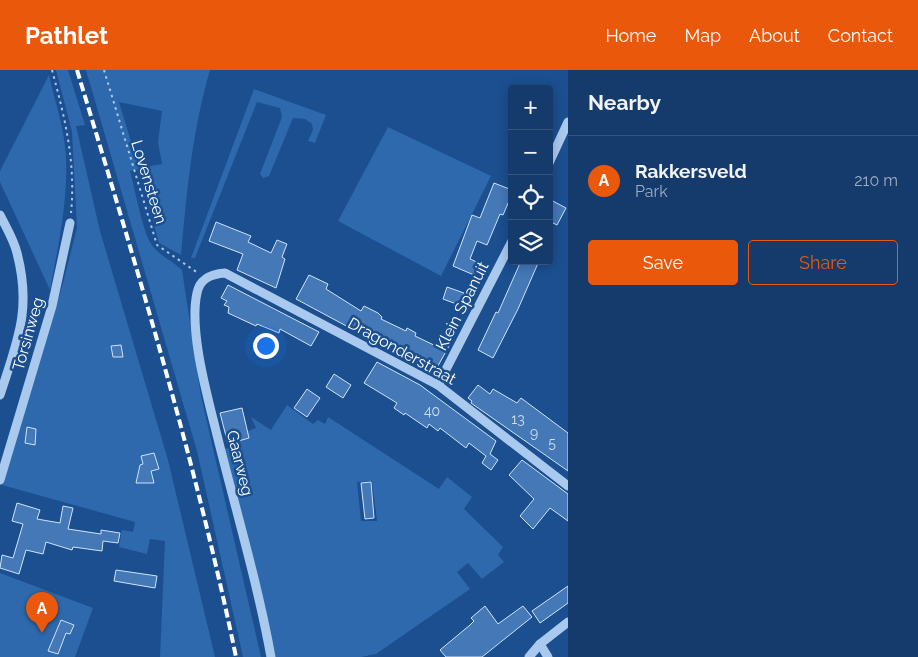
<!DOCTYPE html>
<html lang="en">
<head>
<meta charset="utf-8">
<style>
	:root { --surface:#143b6b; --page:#214673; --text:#f1f3f6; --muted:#9dadc1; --line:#33557e; --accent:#ea580c }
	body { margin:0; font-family:Raleway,sans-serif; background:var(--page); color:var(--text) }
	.controls { position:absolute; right:15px; top:15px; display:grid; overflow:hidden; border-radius:5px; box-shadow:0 2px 12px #0003 }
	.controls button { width:45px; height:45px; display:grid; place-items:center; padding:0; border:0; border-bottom:1px solid var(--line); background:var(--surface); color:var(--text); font:25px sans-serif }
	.you { position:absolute; left:265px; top:275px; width:18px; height:18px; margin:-12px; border:4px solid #fff; border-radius:50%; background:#1a73e8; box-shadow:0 0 0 8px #1a73e833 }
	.badge { display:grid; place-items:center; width:32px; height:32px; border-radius:50%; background:var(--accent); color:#fff; font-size:16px; font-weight:700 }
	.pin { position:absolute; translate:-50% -41px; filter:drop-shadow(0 1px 2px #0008) }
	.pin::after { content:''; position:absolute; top:26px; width:18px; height:15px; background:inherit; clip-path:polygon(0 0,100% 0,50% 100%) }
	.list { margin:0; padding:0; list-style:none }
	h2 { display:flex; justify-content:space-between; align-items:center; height:65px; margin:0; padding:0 20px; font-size:21px }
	h2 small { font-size:16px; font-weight:400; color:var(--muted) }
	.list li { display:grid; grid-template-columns:32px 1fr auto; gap:15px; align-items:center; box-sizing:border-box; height:90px; padding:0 20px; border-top:1px solid var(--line) }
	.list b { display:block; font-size:19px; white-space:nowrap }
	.list p { margin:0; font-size:16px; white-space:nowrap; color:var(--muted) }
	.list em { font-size:16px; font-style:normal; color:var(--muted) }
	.actions { display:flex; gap:10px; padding:15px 20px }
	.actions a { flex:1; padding:11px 0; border:1px solid var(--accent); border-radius:5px; text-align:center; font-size:18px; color:var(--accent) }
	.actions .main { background:var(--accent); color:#fff }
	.icon { flex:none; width:28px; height:28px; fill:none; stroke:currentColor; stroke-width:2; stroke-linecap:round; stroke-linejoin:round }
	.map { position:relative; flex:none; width:568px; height:587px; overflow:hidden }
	header { display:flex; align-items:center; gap:30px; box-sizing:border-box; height:70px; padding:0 25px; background:var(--accent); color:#fff }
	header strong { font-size:24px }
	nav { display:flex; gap:28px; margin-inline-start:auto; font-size:18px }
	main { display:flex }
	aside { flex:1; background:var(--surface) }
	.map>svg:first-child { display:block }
	.green { fill:#2e69ad; fill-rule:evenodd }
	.building { fill:#4478b7; stroke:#cfe3fa }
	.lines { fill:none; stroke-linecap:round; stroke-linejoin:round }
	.path { stroke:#a9c9ee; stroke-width:2; stroke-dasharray:2.5 4; stroke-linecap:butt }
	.minor { stroke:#a9c9ee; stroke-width:9 }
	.rail { stroke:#fff; stroke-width:4; stroke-dasharray:9 4; stroke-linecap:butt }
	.labels { text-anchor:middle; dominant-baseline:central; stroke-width:5; stroke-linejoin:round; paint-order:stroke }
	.number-label { font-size:14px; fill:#d0dded }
	.street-label { font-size:16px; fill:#fff; stroke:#1b4f8f }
</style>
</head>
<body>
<header>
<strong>Pathlet</strong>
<nav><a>Home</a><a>Map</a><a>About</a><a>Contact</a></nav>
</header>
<main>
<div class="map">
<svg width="568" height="587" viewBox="0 0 568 587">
	<rect width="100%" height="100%" fill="#1b4f8f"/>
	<g class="green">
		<path d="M56 0H68L85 55 76 56 100 161 168 390 215 587H160L165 471 150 469 147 484 119 477 122 460 133 462 135 452 2 415 63 213 77 158 72 62Z"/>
		<path d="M86 0H210C192 62 187 121 181 185L159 173 139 99 130 101C135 119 142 158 150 172 157 185 172 190 182 200L201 326 261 587H243L197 381ZM119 32 162 41 158 72 162 94 139 98Z"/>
		<path d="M49 5C55 32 65 60 66 88 68 132 58 177 50 220L0 112V101Z"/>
		<path d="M254 19 326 45 315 73 308 71 313 60 312 54 305 49 293 48 269 106 263 108 260 104 282 47 280 38 257 32 195 188H191Z"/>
		<path d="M388 57 491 106 441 206 338 151Z"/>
		<path d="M287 335 313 354 318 350 325 354 328 347 439 419 447 407 472 427 464 439 503 477 498 485 504 492 482 509 468 493 457 502 470 519 376 584 361 587H275L224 379 229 378 226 369 256 358 251 347 271 360ZM372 411 377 451H361L357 412Z"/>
		<path d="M0 503 93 538 75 587H0Z"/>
	</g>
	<g class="building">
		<path d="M494 113 512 120V124L503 145 500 144 487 175 477 171 470 189 479 193 474 205 453 196 472 145 480 148Z"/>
		<path d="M549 129 566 138 557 155 549 151Z"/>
		<path d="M216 152 251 166 248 172 271 183 277 170 287 174 282 187 285 189 276 218 237 200 243 184 209 171Z"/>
		<path d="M521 191H539L518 239 493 288 478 280 496 242 498 243Z"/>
		<path d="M309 205 328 214 326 219 361 241 364 236 378 243 382 247 381 249 406 261 407 258 416 263 415 266 438 277 440 271 449 276 434 303 296 229Z"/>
		<path d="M228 215 319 262 311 276 280 259 279 263 257 254 256 256 228 243 229 237 224 235 227 231 221 228Z"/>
		<path d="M447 217 464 223 459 235 443 229Z"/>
		<path d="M121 275 123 287H113L111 276Z"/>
		<path d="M377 292 420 315 496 371 490 384 498 390 491 400 482 393 486 386 469 373 466 378 440 358 438 361 429 354 427 358 405 343 404 345 394 338 397 333 364 313Z"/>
		<path d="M334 304 351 315 343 328 326 317Z"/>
		<path d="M478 315 490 324 493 319 517 333 521 328 568 363V401L471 333 472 331 468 328Z"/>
		<path d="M307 319 320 328 307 347 294 338Z"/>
		<path d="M242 338 249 368 228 374 220 343Z"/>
		<path d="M27 357 36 359 35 375 25 373Z"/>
		<path d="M154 383 159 399 151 401 154 413H136L140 395 143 394 141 386Z"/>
		<path d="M522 390 568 424V451L550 438 533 459 520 446 534 429 509 405Z"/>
		<path d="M371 412 374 448 365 449 361 413Z"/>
		<path d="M17 433 40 440 37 449 60 453 63 436 73 438 68 459 101 464V460L120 463 118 473 103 471 102 481 73 477 72 480 46 472 43 484 26 480 19 504 0 498 2 485 13 488 23 454 12 451Z"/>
		<path d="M116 500 157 506 155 518 114 511Z"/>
		<path d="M568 516V533L540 553 532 541Z"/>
		<path d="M485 536 498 554 523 536 532 547 482 587H446L440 580 470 555 474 551 471 548Z"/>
		<path d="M61 550 74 555 70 564 66 563 58 584 48 581Z"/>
	</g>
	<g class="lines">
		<g class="path">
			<path d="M52 0C65 48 76 93 71 143"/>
			<path d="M104 0 157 175 198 203"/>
		</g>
		<g class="minor">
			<path d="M549 93 568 52"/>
			<path d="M0 145C6 157 14 170 17 183 32 240 17 272 0 325"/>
			<path d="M438 315 512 171"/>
			<path d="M0 410 52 236 70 153"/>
			<path d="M540 574 548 587"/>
			<path d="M271 587C257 510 234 434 215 357 206 321 189 259 197 223 200 208 212 204 225 203L438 315 568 416"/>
			<path d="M529 587 540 574 568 552"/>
		</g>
		<path class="rail" d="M77 0C136 195 195 388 236 587"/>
	</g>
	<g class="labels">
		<g class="number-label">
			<text x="432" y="341">40</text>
			<text x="518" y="349">13</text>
			<text x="534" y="363">9</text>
			<text x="552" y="373">5</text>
		</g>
		<g class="street-label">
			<text transform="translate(149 112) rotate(73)">Lovensteen</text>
			<text transform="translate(462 236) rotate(-63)">Klein Spanuit</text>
			<text transform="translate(28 264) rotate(-74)">Torsinweg</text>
			<text transform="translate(402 281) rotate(29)">Dragonderstraat</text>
			<text transform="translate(240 393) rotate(76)">Gaarweg</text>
		</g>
	</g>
</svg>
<div class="controls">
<button>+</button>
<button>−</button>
<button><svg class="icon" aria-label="locate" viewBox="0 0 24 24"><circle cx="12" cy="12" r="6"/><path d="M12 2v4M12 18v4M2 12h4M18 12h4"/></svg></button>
<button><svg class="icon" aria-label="layers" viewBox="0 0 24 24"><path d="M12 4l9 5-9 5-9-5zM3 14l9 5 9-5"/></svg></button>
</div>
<div class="you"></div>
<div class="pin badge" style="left:42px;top:563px">A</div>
</div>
<aside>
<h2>Nearby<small></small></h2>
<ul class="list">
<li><span class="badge">A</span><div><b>Rakkersveld</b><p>Park</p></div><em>210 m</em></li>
</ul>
<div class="actions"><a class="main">Save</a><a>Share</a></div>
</aside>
</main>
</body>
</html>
